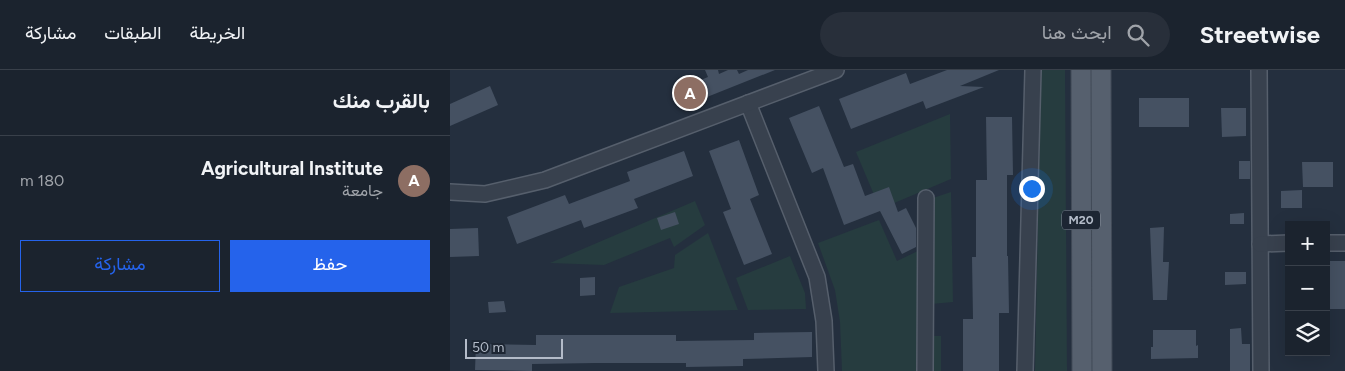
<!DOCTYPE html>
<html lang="ar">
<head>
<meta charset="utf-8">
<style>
	:root { --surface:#1b232e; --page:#282f3a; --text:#f1f3f6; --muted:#a0a4aa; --line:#39404a; --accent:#2563eb }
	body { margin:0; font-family:Figtree,Vazirmatn,sans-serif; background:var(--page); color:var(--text); direction:rtl }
	.controls { position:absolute; right:15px; bottom:15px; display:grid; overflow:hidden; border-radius:0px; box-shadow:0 5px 20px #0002 }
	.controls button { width:45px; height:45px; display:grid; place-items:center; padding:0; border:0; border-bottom:1px solid var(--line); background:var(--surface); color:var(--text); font:25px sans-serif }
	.scale { position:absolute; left:15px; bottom:12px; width:98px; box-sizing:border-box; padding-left:5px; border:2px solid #b4bcc9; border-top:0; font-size:14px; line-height:18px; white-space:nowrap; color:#b4bcc9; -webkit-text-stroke:4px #1d2633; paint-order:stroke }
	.you { position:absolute; left:581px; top:118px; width:18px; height:18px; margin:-12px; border:4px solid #fff; border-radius:50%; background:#1a73e8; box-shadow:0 0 0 8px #1a73e833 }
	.badge { display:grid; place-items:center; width:32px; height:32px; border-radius:50%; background:var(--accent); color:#fff; font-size:16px; font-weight:700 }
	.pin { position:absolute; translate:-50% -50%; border:2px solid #fff; box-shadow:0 1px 5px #0006 }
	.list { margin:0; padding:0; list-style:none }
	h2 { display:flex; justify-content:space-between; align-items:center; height:65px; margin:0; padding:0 20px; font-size:21px }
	h2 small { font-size:16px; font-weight:400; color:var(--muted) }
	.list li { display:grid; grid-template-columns:32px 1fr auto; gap:15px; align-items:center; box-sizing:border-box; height:90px; padding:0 20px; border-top:1px solid var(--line) }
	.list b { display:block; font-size:19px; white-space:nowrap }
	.list p { margin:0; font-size:16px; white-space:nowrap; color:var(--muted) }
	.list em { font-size:16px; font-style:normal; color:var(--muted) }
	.actions { display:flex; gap:10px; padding:15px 20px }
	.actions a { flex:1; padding:11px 0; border:1px solid var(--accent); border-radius:0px; text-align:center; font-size:18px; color:var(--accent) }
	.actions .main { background:var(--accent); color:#fff }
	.icon { flex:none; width:28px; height:28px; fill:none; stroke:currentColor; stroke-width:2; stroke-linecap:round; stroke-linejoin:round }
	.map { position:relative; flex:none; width:895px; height:301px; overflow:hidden; direction:ltr }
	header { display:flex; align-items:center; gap:30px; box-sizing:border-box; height:70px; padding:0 25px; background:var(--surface); border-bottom:1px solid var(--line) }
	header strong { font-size:24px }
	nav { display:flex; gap:28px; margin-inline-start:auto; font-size:18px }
	.search { width:350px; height:45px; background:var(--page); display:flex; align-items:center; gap:12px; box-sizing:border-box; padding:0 18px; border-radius:28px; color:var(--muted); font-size:19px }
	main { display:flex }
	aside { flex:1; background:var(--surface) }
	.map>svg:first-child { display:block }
	.green { fill:#263c3f }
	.building { fill:#455162 }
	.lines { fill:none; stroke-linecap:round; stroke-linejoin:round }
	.minor-casing { stroke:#565f6c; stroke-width:18 }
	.major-casing { stroke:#414a57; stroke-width:21 }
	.minor { stroke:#38414e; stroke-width:15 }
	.major { stroke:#56606e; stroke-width:19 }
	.labels { text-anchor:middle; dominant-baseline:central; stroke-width:5; stroke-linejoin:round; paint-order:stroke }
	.shield { fill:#1d2633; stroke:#878f9c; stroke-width:1 }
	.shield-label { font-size:12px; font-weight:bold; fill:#b4bcc9 }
</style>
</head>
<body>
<header>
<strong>Streetwise</strong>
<div class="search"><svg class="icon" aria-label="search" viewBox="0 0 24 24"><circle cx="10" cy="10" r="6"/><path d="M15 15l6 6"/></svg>ابحث هنا</div>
<nav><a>الخريطة</a><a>الطبقات</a><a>مشاركة</a></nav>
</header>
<main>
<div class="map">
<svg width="895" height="301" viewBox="0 0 895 301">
	<rect width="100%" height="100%" fill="#242f3e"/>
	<g class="green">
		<path d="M591 0H615L617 301H585Z"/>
		<path d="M500 44 501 109 430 139 406 82Z"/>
		<path d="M501 122 503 232 481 234 480 129Z"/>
		<path d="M245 131 255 155 224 177 220 168 154 195 100 193Z"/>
		<path d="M429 150 447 191 470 180 469 301H392L390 252 385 220 368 173Z"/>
		<path d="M258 163 288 240 160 243 169 217 224 198 225 185Z"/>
		<path d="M340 186 355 223 356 239 298 240 286 208Z"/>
		<rect x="481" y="266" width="10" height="35"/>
	</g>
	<g class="building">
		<path d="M255 0H268L269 4 278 0H287L289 4 298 0H325L252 29 246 12 258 7Z"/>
		<path d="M497 0H549L510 16 534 17 476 39 473 31 401 59 389 29 456 3 460 14Z"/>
		<path d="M40 16 48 35 0 56V34Z"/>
		<rect x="689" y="28" width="50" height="29"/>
		<path d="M369 36 394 97 403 94 415 126 439 117 448 142 456 138 466 158V177L452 184 430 141 394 155 373 98 362 103 339 48Z"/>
		<path d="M771 38H796V66L772 67Z"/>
		<path d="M536 47H562L563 105H557V186H558L559 243H549V301H513V249H523L522 187H526V110H537Z"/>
		<path d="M289 70 309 125 300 129 322 184 294 195 273 142 281 139 259 81Z"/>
		<path d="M234 81 243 106 184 129 188 138 134 158 131 150 67 174 57 147 115 125 119 134 180 111 177 102Z"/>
		<rect x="789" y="91" width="11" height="18"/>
		<path d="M852 92H883V117H853Z"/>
		<path d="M852 120V138H831V121Z"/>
		<path d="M225 142 229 154 211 160 207 148Z"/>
		<path d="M794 143V154H780V144Z"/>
		<path d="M714 157 713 192H719L717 230H703L700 158Z"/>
		<path d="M28 158 29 186 0 187V159Z"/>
		<rect x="876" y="191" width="19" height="48"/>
		<path d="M775 202H796V214L775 215Z"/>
		<path d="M145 207V225L130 226V208Z"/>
		<path d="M54 231 56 242 39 243 38 232Z"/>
		<path d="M791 258 792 274H800V301H780V259Z"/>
		<path d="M703 260H746V276L748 275V288L701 289V277H703Z"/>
		<path d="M362 262V287L293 289V296L236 297V293H146L82 294V301L25 300 26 274 86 275V265H226V271L304 270V263Z"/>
	</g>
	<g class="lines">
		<g class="minor-casing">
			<g id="minor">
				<path d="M809 0 811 301"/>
				<path d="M298 33 367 207 374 251 376 301"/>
				<path d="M0 122 35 124 95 110 386 0"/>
				<path d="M876 173H895"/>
				<path d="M810 174 839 173"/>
				<path d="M475 301 476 128"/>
				<path d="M575 301 583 0"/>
			</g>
		</g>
		<g class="major-casing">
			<g id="major">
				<path d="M631 0 632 301"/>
				<path d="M651 0 652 301"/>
			</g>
		</g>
		<use href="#minor" class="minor"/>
		<use href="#major" class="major"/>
	</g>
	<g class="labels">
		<rect class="shield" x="612" y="140.5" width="38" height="19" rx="4"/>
		<g class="shield-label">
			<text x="631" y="150">M20</text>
		</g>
	</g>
</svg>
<div class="controls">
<button>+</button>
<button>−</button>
<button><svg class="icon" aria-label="layers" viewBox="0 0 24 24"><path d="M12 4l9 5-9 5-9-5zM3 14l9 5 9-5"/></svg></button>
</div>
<div class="scale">50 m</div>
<div class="you"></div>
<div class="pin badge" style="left:240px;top:23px;background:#8d6e63">A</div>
</div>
<aside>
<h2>بالقرب منك<small></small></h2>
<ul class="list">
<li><span class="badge" style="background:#8d6e63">A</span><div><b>Agricultural Institute</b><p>جامعة</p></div><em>180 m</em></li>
</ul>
<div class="actions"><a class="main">حفظ</a><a>مشاركة</a></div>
</aside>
</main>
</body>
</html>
